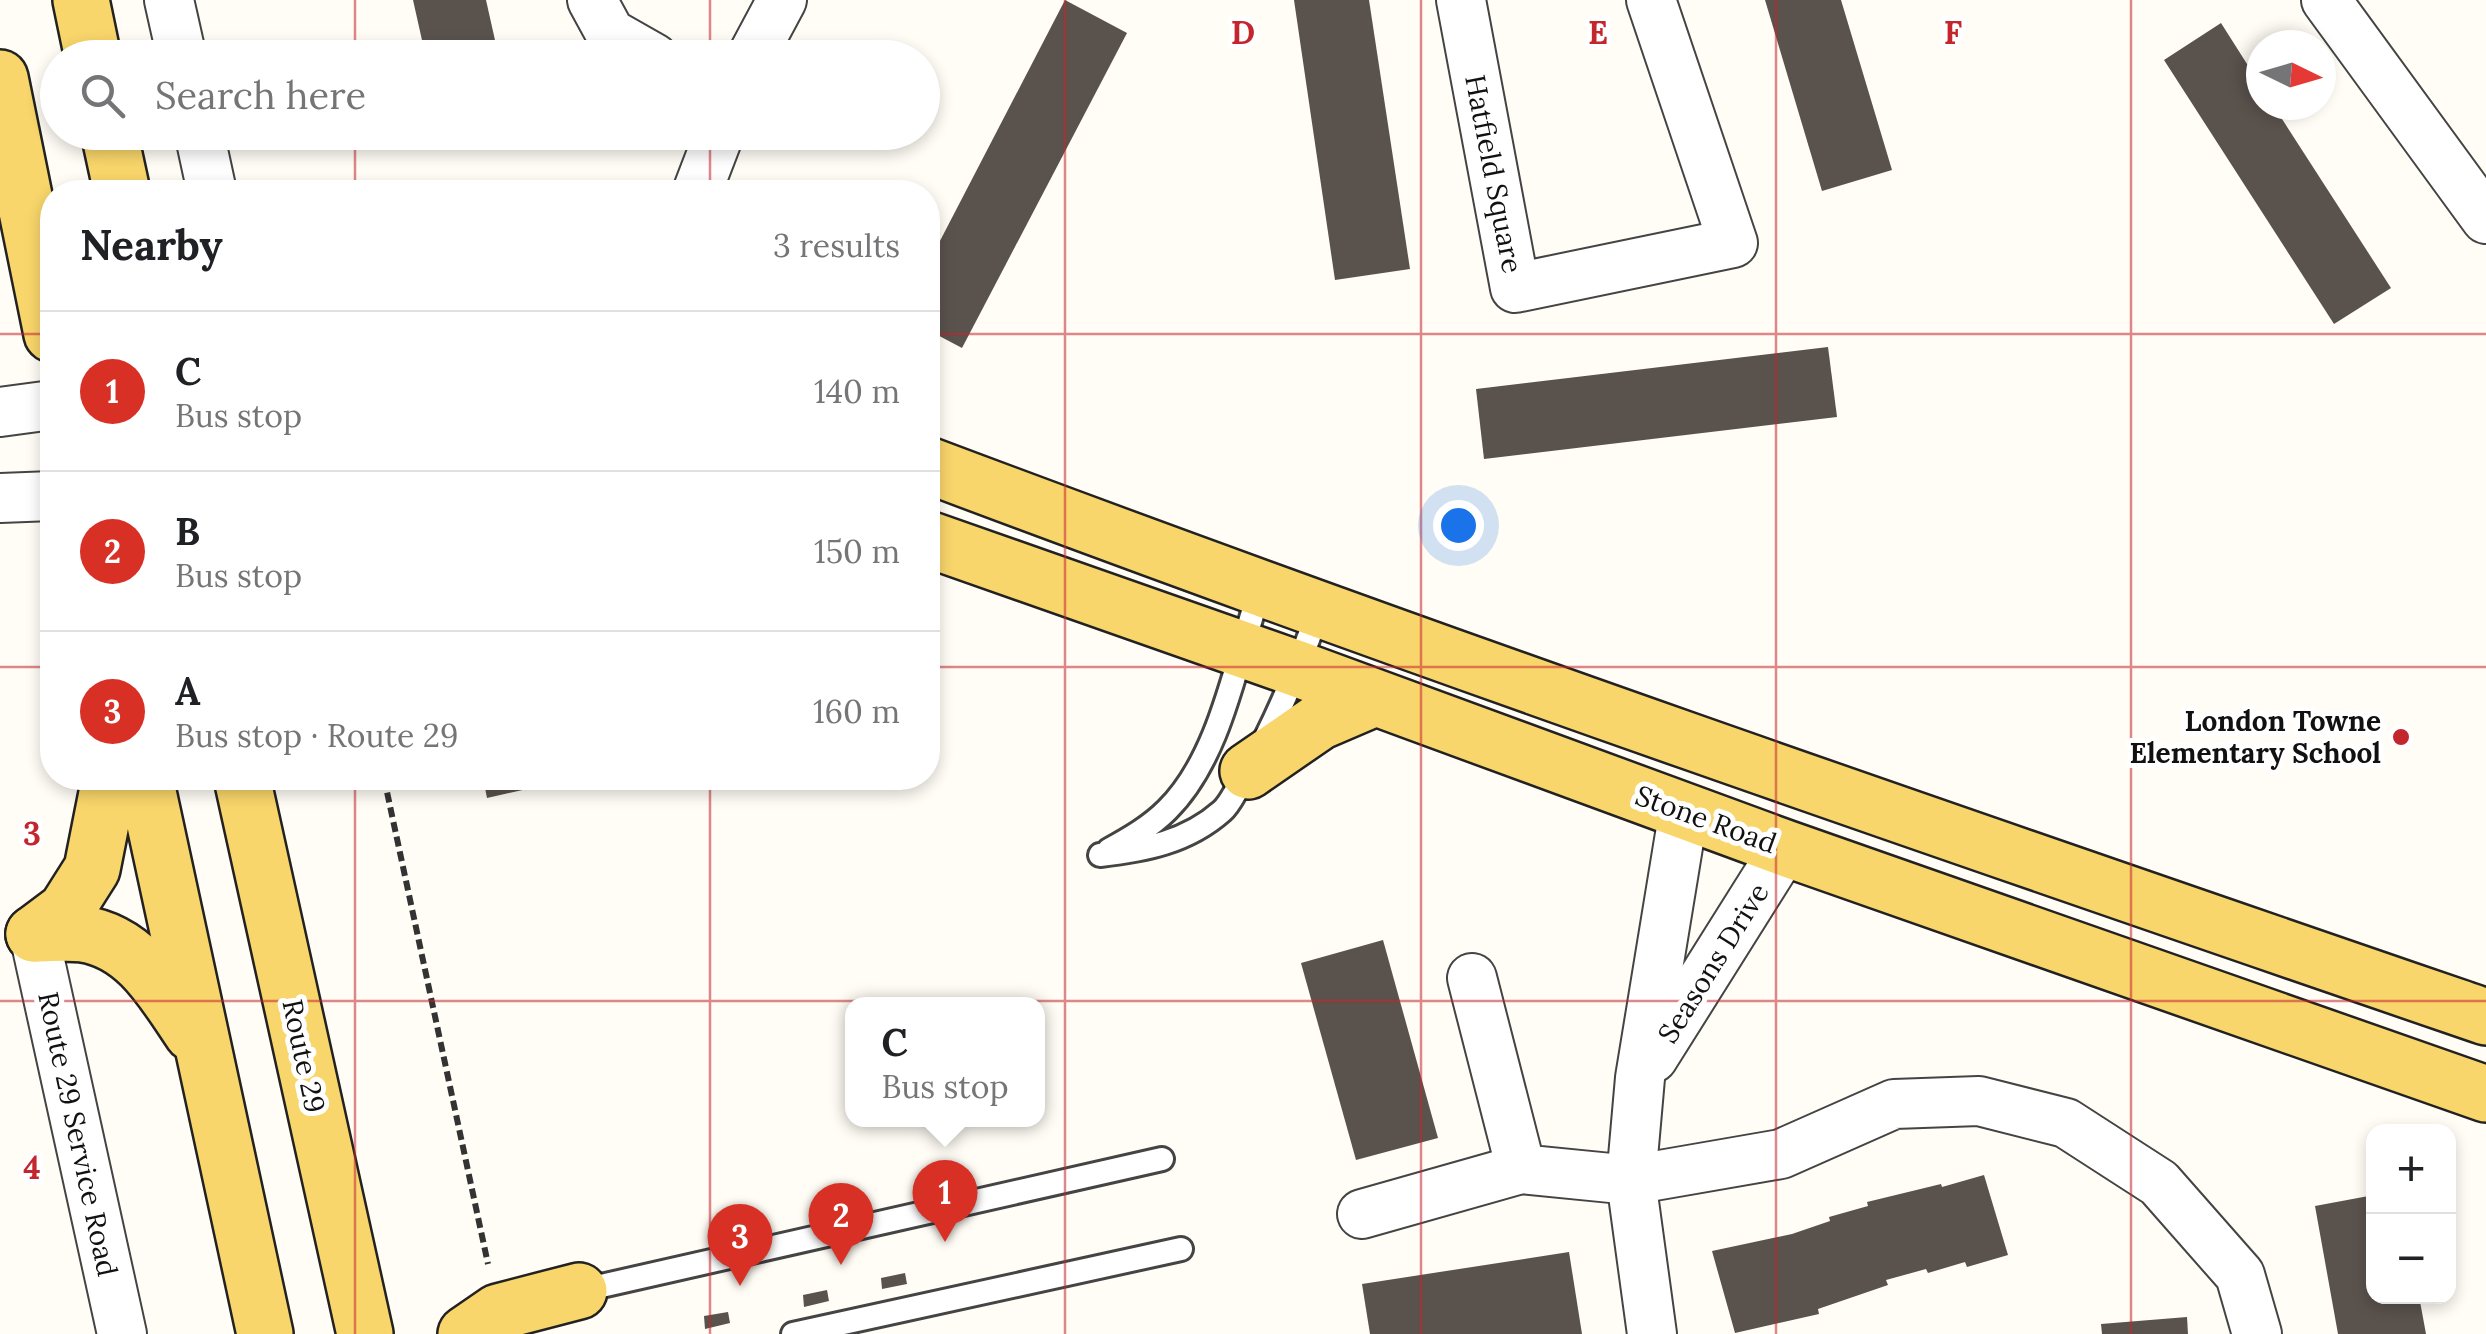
<!DOCTYPE html>
<html lang="en">
<head>
<meta charset="utf-8">
<style>
	:root { --surface:#fff; --page:#f2f2f2; --text:#202124; --muted:#757577; --line:#e0e0e0; --accent:#d93025 }
	body { margin:0; font-family:Lora,serif; background:var(--page); color:var(--text) }
	.controls { position:absolute; right:30px; bottom:30px; display:grid; overflow:hidden; border-radius:20px; box-shadow:0 5px 15px #0003 }
	.controls button { width:90px; height:90px; display:grid; place-items:center; padding:0; border:0; border-bottom:2px solid var(--line); background:var(--surface); color:var(--text); font:50px sans-serif }
	.compass { position:absolute; left:2246px; top:30px; width:90px; height:90px; border-radius:50%; background:var(--surface); box-shadow:0 5px 15px #0003; rotate:95deg }
	.you { position:absolute; left:1458px; top:525px; width:35px; height:35px; margin:-25px; border:8px solid #fff; border-radius:50%; background:#1a73e8; box-shadow:0 0 0 15px #1a73e833 }
	.badge { display:grid; place-items:center; width:65px; height:65px; border-radius:50%; background:var(--accent); color:#fff; font-size:32px; font-weight:700 }
	.pin { position:absolute; translate:-50% -82px; filter:drop-shadow(0 2px 5px #0008) }
	.pin::after { content:''; position:absolute; top:52px; width:35px; height:30px; background:inherit; clip-path:polygon(0 0,100% 0,50% 100%) }
	.popup { position:absolute; left:845px; top:997px; width:200px; height:130px; box-sizing:border-box; display:grid; place-content:center; border-radius:20px; background:var(--surface); filter:drop-shadow(0 2px 8px #0005); font-size:32px; white-space:nowrap; color:var(--muted) }
	.popup b { font-size:38px; color:var(--text) }
	.popup::after { content:''; position:absolute; left:50%; top:100%; margin-left:-20px; border:20px solid transparent; border-top-color:var(--surface) }
	.list { margin:0; padding:0; list-style:none }
	h2 { display:flex; justify-content:space-between; align-items:center; height:130px; margin:0; padding:0 40px; font-size:42px }
	h2 small { font-size:32px; font-weight:400; color:var(--muted) }
	.list li { display:grid; grid-template-columns:65px 1fr auto; gap:30px; align-items:center; box-sizing:border-box; height:160px; padding:0 40px; border-top:2px solid var(--line) }
	.list b { display:block; font-size:38px; white-space:nowrap }
	.list p { margin:0; font-size:32px; white-space:nowrap; color:var(--muted) }
	.list em { font-size:32px; font-style:normal; color:var(--muted) }
	.icon { flex:none; width:55px; height:55px; fill:none; stroke:currentColor; stroke-width:2; stroke-linecap:round; stroke-linejoin:round }
	.map { position:relative; flex:none; width:2486px; height:1334px; overflow:hidden }
	.search { position:absolute; background:var(--surface); box-shadow:0 5px 15px #0003; left:40px; top:40px; width:900px; height:110px; display:flex; align-items:center; gap:25px; box-sizing:border-box; padding:0 35px; border-radius:55px; color:var(--muted); font-size:38px }
	.panel { position:absolute; background:var(--surface); box-shadow:0 5px 15px #0003; left:40px; top:180px; width:900px; height:610px; border-radius:40px }
	.map>svg:first-child { display:block }
	.building { fill:#5a524d }
	.lines { fill:none; stroke-linecap:round; stroke-linejoin:round }
	.service-casing { stroke:#444; stroke-width:28 }
	.minor-casing { stroke:#444; stroke-width:52 }
	.primary-casing { stroke:#222; stroke-width:60 }
	.path { stroke:#333; stroke-width:6; stroke-dasharray:10 5; stroke-linecap:butt }
	.service { stroke:#fff; stroke-width:22 }
	.minor { stroke:#fff; stroke-width:48 }
	.primary { stroke:#f9d66b; stroke-width:55 }
	.grid { fill:none; stroke:#c4262e; stroke-width:2.5; stroke-opacity:0.55 }
	.poi-dot { fill:#c4262e; stroke:#fff; stroke-width:4 }
	.labels { text-anchor:middle; dominant-baseline:central; stroke-width:10; stroke-linejoin:round; paint-order:stroke }
	.street-label { font-size:28px; fill:#111; stroke:#fff }
	.poi-label { font-size:28px; font-weight:bold; fill:#111; stroke:#fff; text-anchor:end }
	.grid-label { font-size:32px; text-anchor:middle; font-weight:bold; fill:#c4262e; stroke:#fff; stroke-width:10; stroke-linejoin:round; paint-order:stroke }
</style>
</head>
<body>
<div class="map">
<svg width="2486" height="1334" viewBox="0 0 2486 1334">
	<rect width="100%" height="100%" fill="#fffdf5"/>
	<g class="building">
		<path d="M413 0H486L499 58H426Z"/>
		<path d="M1065 0 1127 33 962 348 928 330V264Z"/>
		<path d="M1294 0H1369L1410 269 1335 280Z"/>
		<path d="M1765 0H1841L1892 170 1822 191Z"/>
		<path d="M2221 23 2261 86V105H2273L2391 288 2334 324 2164 60Z"/>
		<path d="M1828 347 1837 417 1484 459 1476 389Z"/>
		<path d="M483 778H572V779L487 798Z"/>
		<path d="M1383 940 1438 1138 1356 1160 1301 963Z"/>
		<path d="M1984 1175 2008 1255 1967 1267 1965 1262 1928 1273 1926 1269 1886 1280 1888 1285 1818 1309 1819 1314 1735 1333 1712 1251 1792 1234 1830 1221 1829 1217 1868 1206 1867 1202 1941 1184 1942 1187Z"/>
		<path d="M2374 1195V1296H2419L2426 1334H2338L2315 1206Z"/>
		<path d="M1569 1252 1582 1334H1370L1362 1284Z"/>
		<path d="M905 1273 907 1284 882 1289 881 1278Z"/>
		<path d="M827 1290 829 1301 804 1307 803 1295Z"/>
		<path d="M728 1312 730 1323 705 1329 704 1316Z"/>
		<path d="M2187 1317 2188 1334H2102L2101 1324Z"/>
	</g>
	<g class="lines">
		<g class="service-casing">
			<g id="service">
				<path d="M1109 850C1129 839 1150 827 1167 810 1221 757 1236 660 1260 590"/>
				<path d="M1100 855C1145 850 1187 842 1222 811 1229 805 1234 794 1239 786 1273 731 1297 670 1319 610"/>
				<path d="M579 1291 1162 1159"/>
				<path d="M793 1334 1181 1249"/>
			</g>
		</g>
		<g class="minor-casing">
			<g id="minor">
				<path d="M169 0 182 58"/>
				<path d="M592 0 610 33 654 58"/>
				<path d="M1461 0 1515 288 1733 243 1651 0"/>
				<path d="M2326 0 2486 219"/>
				<path d="M751 58 782 0"/>
				<path d="M199 132 212 192"/>
				<path d="M697 192 720 132"/>
				<path d="M0 412 52 405"/>
				<path d="M0 498 52 496"/>
				<path d="M34 934 122 1334"/>
				<path d="M1472 978 1521 1169 1631 1180 1781 1154 1894 1104 1979 1101 2066 1123 2159 1183 2240 1275 2257 1334"/>
				<path d="M1653 1058 1785 848"/>
				<path d="M1362 1214 1521 1169"/>
				<path d="M1652 1334 1631 1180 1640 1078 1684 810"/>
			</g>
		</g>
		<g class="primary-casing">
			<g id="primary">
				<path d="M81 0 93 58"/>
				<path d="M0 78 52 334"/>
				<path d="M109 132 122 192"/>
				<path d="M928 465C1443 659 1965 838 2486 1017"/>
				<path d="M928 539 1298 669 1785 848 2486 1094"/>
				<path d="M1248 771 1319 722 1375 698"/>
				<path d="M145 778 265 1334"/>
				<path d="M242 778 365 1334"/>
				<path d="M34 934C50 934 67 932 83 934 137 942 164 992 192 1033"/>
				<path d="M34 934 66 910 92 869 110 778"/>
				<path d="M466 1334 498 1312 579 1291"/>
			</g>
		</g>
		<path class="path" d="M384 778 488 1264"/>
		<use href="#service" class="service"/>
		<use href="#minor" class="minor"/>
		<use href="#primary" class="primary"/>
	</g>
	<path class="grid" d="M355 0V58M710 0V58M1065 0V1334M1421 0V1334M1776 0V1334M2131 0V1334M355 132V192M710 132V192M0 334H52M928 334H2486M0 667H52M928 667H2486M355 778V1334M710 778V1334M0 1001H2486"/>
	<circle class="poi-dot" cx="2401" cy="737" r="10"/>
	<g class="labels">
		<g class="street-label">
			<text transform="translate(1494 174) rotate(79)">Hatfield Square</text>
			<text transform="translate(1706 819) rotate(20)">Stone Road</text>
			<text transform="translate(1713 963) rotate(-58)">Seasons Drive</text>
			<text transform="translate(304 1056) rotate(78)">Route 29</text>
			<text transform="translate(78 1134) rotate(78)">Route 29 Service Road</text>
		</g>
		<g class="poi-label">
			<text x="2381" y="721">London Towne<tspan x="2381" dy="32">Elementary School</tspan></text>
		</g>
	</g>
	<g class="grid-label">
		<text x="1243" y="44">D</text>
		<text x="1598" y="44">E</text>
		<text x="1953" y="44">F</text>
		<text x="32" y="845">3</text>
		<text x="32" y="1179">4</text>
	</g>
</svg>
<div class="controls">
<button>+</button>
<button>−</button>
</div>
<svg class="compass" viewBox="-18 -18 36 36"><path d="M0-13l5 13h-10z" fill="#e53935"/><path d="M0 13l5-13h-10z" fill="#757577"/></svg>
<div class="you"></div>
<div class="pin badge" style="left:945px;top:1242px">1</div>
<div class="popup"><b>C</b>Bus stop</div>
<div class="pin badge" style="left:841px;top:1265px">2</div>
<div class="pin badge" style="left:740px;top:1286px">3</div>
<div class="search"><svg class="icon" aria-label="search" viewBox="0 0 24 24"><circle cx="10" cy="10" r="6"/><path d="M15 15l6 6"/></svg>Search here</div>
<section class="panel">
<h2>Nearby<small>3 results</small></h2>
<ul class="list">
<li><span class="badge">1</span><div><b>C</b><p>Bus stop</p></div><em>140 m</em></li>
<li><span class="badge">2</span><div><b>B</b><p>Bus stop</p></div><em>150 m</em></li>
<li><span class="badge">3</span><div><b>A</b><p>Bus stop · Route 29</p></div><em>160 m</em></li>
</ul>
</section>
</div>
</body>
</html>
